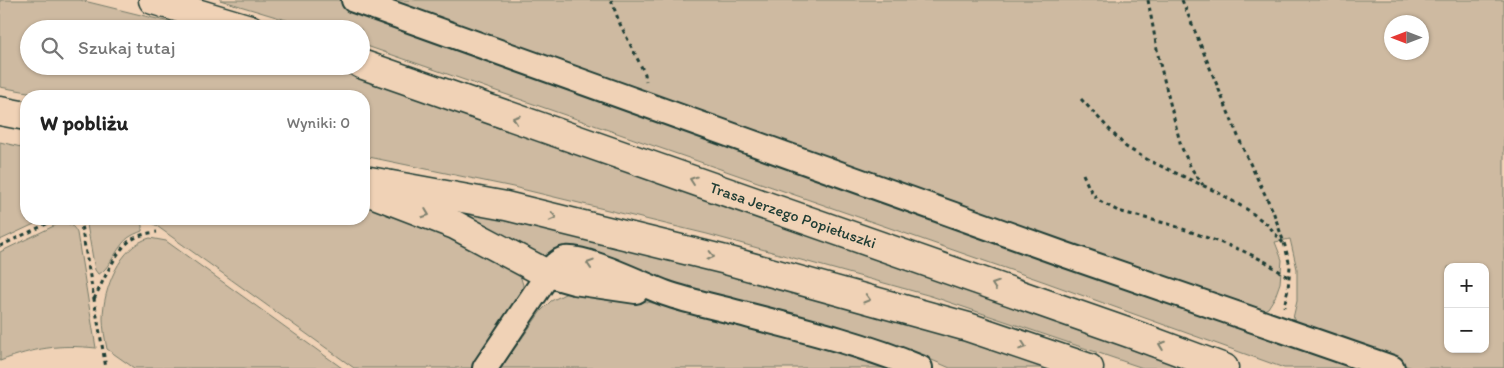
<!DOCTYPE html>
<html lang="pl">
<head>
<meta charset="utf-8">
<style>
	:root { --surface:#fff; --page:#f6f6f6; --text:#222; --muted:#767676; --line:#e0e0e0 }
	body { margin:0; font-family:Itim,sans-serif; background:var(--page); color:var(--text) }
	.controls { position:absolute; right:15px; bottom:15px; display:grid; overflow:hidden; border-radius:10px; box-shadow:0 1px 4px #0004 }
	.controls button { width:45px; height:45px; display:grid; place-items:center; padding:0; border:0; border-bottom:1px solid var(--line); background:var(--surface); color:var(--text); font:25px sans-serif }
	.compass { position:absolute; left:1384px; top:15px; width:45px; height:45px; border-radius:50%; background:var(--surface); box-shadow:0 1px 4px #0004; rotate:270deg }
	.list { margin:0; padding:0; list-style:none }
	h2 { display:flex; justify-content:space-between; align-items:center; height:65px; margin:0; padding:0 20px; font-size:21px }
	h2 small { font-size:16px; font-weight:400; color:var(--muted) }
	.icon { flex:none; width:28px; height:28px; fill:none; stroke:currentColor; stroke-width:2; stroke-linecap:round; stroke-linejoin:round }
	.map { position:relative; flex:none; width:1504px; height:368px; overflow:hidden }
	.search { position:absolute; background:var(--surface); box-shadow:0 1px 4px #0004; left:20px; top:20px; width:350px; height:55px; display:flex; align-items:center; gap:12px; box-sizing:border-box; padding:0 18px; border-radius:28px; color:var(--muted); font-size:19px }
	.panel { position:absolute; background:var(--surface); box-shadow:0 1px 4px #0004; left:20px; top:90px; width:350px; height:135px; border-radius:20px }
	.map>svg:first-child { display:block }
	.green { fill:#cebaa1; stroke:#767c6a; fill-rule:evenodd }
	.lines { fill:none; stroke-linecap:round; stroke-linejoin:round }
	.minor-casing { stroke:#1f3d34; stroke-width:28 }
	.primary-casing { stroke:#1f3d34; stroke-width:31 }
	.path { stroke:#1f3d34; stroke-width:3; stroke-dasharray:4 4; stroke-linecap:butt }
	.minor { stroke:#f0d2b6; stroke-width:24 }
	.primary { stroke:#f0d2b6; stroke-width:28 }
	.oneway { stroke:#7d806e }
	.labels { text-anchor:middle; dominant-baseline:central; stroke-width:5; stroke-linejoin:round; paint-order:stroke }
	.street-label { font-size:16px; fill:#1f3d34; stroke:#f0d2b6 }
</style>
</head>
<body>
<div class="map">
<svg width="1504" height="368" viewBox="0 0 1504 368">
	<rect width="100%" height="100%" fill="#f0d2b6"/>
	<filter id="ink" filterUnits="userSpaceOnUse"><feTurbulence type="fractalNoise" baseFrequency=".02" numOctaves="2"/><feDisplacementMap in="SourceGraphic" scale="10" xChannelSelector="R" yChannelSelector="G"/><feConvolveMatrix kernelMatrix="1 2 1 2 8 2 1 2 1" color-interpolation-filters="sRGB"/></filter>
	<g filter="url(#ink)">
		<g class="green">
			<path d="M0 0H80L198 29H29V66H323L413 94 533 139 1185 368H1143L931 296 707 234 513 187 364 156V96H50L0 87Z"/>
			<path d="M220 0H338L1374 368H1284L1045 282 361 44V29H316Z"/>
			<path d="M369 0H1504V368H1413L1291 327 1297 301V269L1290 239 1275 242 1282 260 1280 283 1275 297 1268 308 1255 315ZM1392 22H1422V52H1392ZM1448 267H1485V349H1448Z"/>
			<path d="M0 142 21 147 26 150V219H45L0 240Z"/>
			<path d="M364 201 419 218 520 275 523 285 522 293 510 314 471 368H354L147 219H364Z"/>
			<path d="M435 205C643 250 848 302 1050 368H950L900 346 650 276 545 261Z"/>
			<path d="M86 219H134L142 225V231C137 233 132 235 128 238 118 245 107 273 98 274L95 270Z"/>
			<path d="M62 222C69 223 74 226 77 233L96 348C58 344 35 348 0 361V252Z"/>
			<path d="M150 238 166 241 342 368H134L107 349C105 339 103 328 103 318 103 290 120 245 150 238Z"/>
			<path d="M569 292 621 297 663 305 863 359 888 368H501L541 311 551 301Z"/>
		</g>
		<g class="lines">
			<g class="minor-casing">
				<g id="minor">
					<path d="M354 0 1063 254 1392 368"/>
					<path d="M549 275 574 282 636 291"/>
					<path d="M485 368 553 267C557 263 559 260 565 259 586 256 643 285 665 293 688 301 712 306 735 312 797 328 861 343 920 368"/>
				</g>
			</g>
			<g class="primary-casing">
				<g id="primary">
					<path d="M153 0 250 29"/>
					<path d="M361 64 1135 335 1224 368"/>
					<path d="M0 111 26 116"/>
					<path d="M364 180 506 206 726 260 968 327 1089 368"/>
					<path d="M377 195 455 225 549 275"/>
				</g>
			</g>
			<g class="path">
				<path d="M611 0 620 24 645 74 646 81"/>
				<path d="M1148 0 1159 60 1181 146 1191 168 1203 185"/>
				<path d="M1182 0 1245 153 1273 211 1285 246 1290 266 1288 289 1284 307"/>
				<path d="M1081 99 1126 147 1150 161 1217 192 1248 210 1268 225 1283 243"/>
				<path d="M1083 174 1089 188 1098 200 1118 211 1172 225 1241 250 1266 262 1289 278"/>
				<path d="M80 219 106 368"/>
				<path d="M0 246 57 219"/>
				<path d="M94 299C103 282 115 251 131 240 139 235 148 233 157 232"/>
			</g>
			<use href="#minor" class="minor"/>
			<use href="#primary" class="primary"/>
		</g>
		<defs><path id="oneway-chevron" d="M-2-3.5L2.5 0L-2 3.5" fill="none" stroke-width="1.6" stroke-linecap="round" stroke-linejoin="round" transform="scale(1.25)"/></defs>
		<g class="oneway">
			<use href="#oneway-chevron" transform="translate(516 119) rotate(-161)"/>
			<use href="#oneway-chevron" transform="translate(693 180) rotate(-161)"/>
			<use href="#oneway-chevron" transform="translate(426 214) rotate(21)"/>
			<use href="#oneway-chevron" transform="translate(553 217) rotate(14)"/>
			<use href="#oneway-chevron" transform="translate(711 256) rotate(14)"/>
			<use href="#oneway-chevron" transform="translate(590 264) rotate(-162)"/>
			<use href="#oneway-chevron" transform="translate(995 285) rotate(-161)"/>
			<use href="#oneway-chevron" transform="translate(867 299) rotate(16)"/>
			<use href="#oneway-chevron" transform="translate(1162 345) rotate(-159)"/>
			<use href="#oneway-chevron" transform="translate(1023 346) rotate(19)"/>
		</g>
	</g>
	<g class="labels">
		<g class="street-label">
			<text transform="translate(793 215) rotate(19)">Trasa Jerzego Popiełuszki</text>
		</g>
	</g>
</svg>
<div class="controls">
<button>+</button>
<button>−</button>
</div>
<svg class="compass" viewBox="-18 -18 36 36"><path d="M0-13l5 13h-10z" fill="#e53935"/><path d="M0 13l5-13h-10z" fill="#767676"/></svg>
<div class="search"><svg class="icon" aria-label="search" viewBox="0 0 24 24"><circle cx="10" cy="10" r="6"/><path d="M15 15l6 6"/></svg>Szukaj tutaj</div>
<section class="panel">
<h2>W pobliżu<small>Wyniki: 0</small></h2>
<ul class="list">
</ul>
</section>
</div>
</body>
</html>
